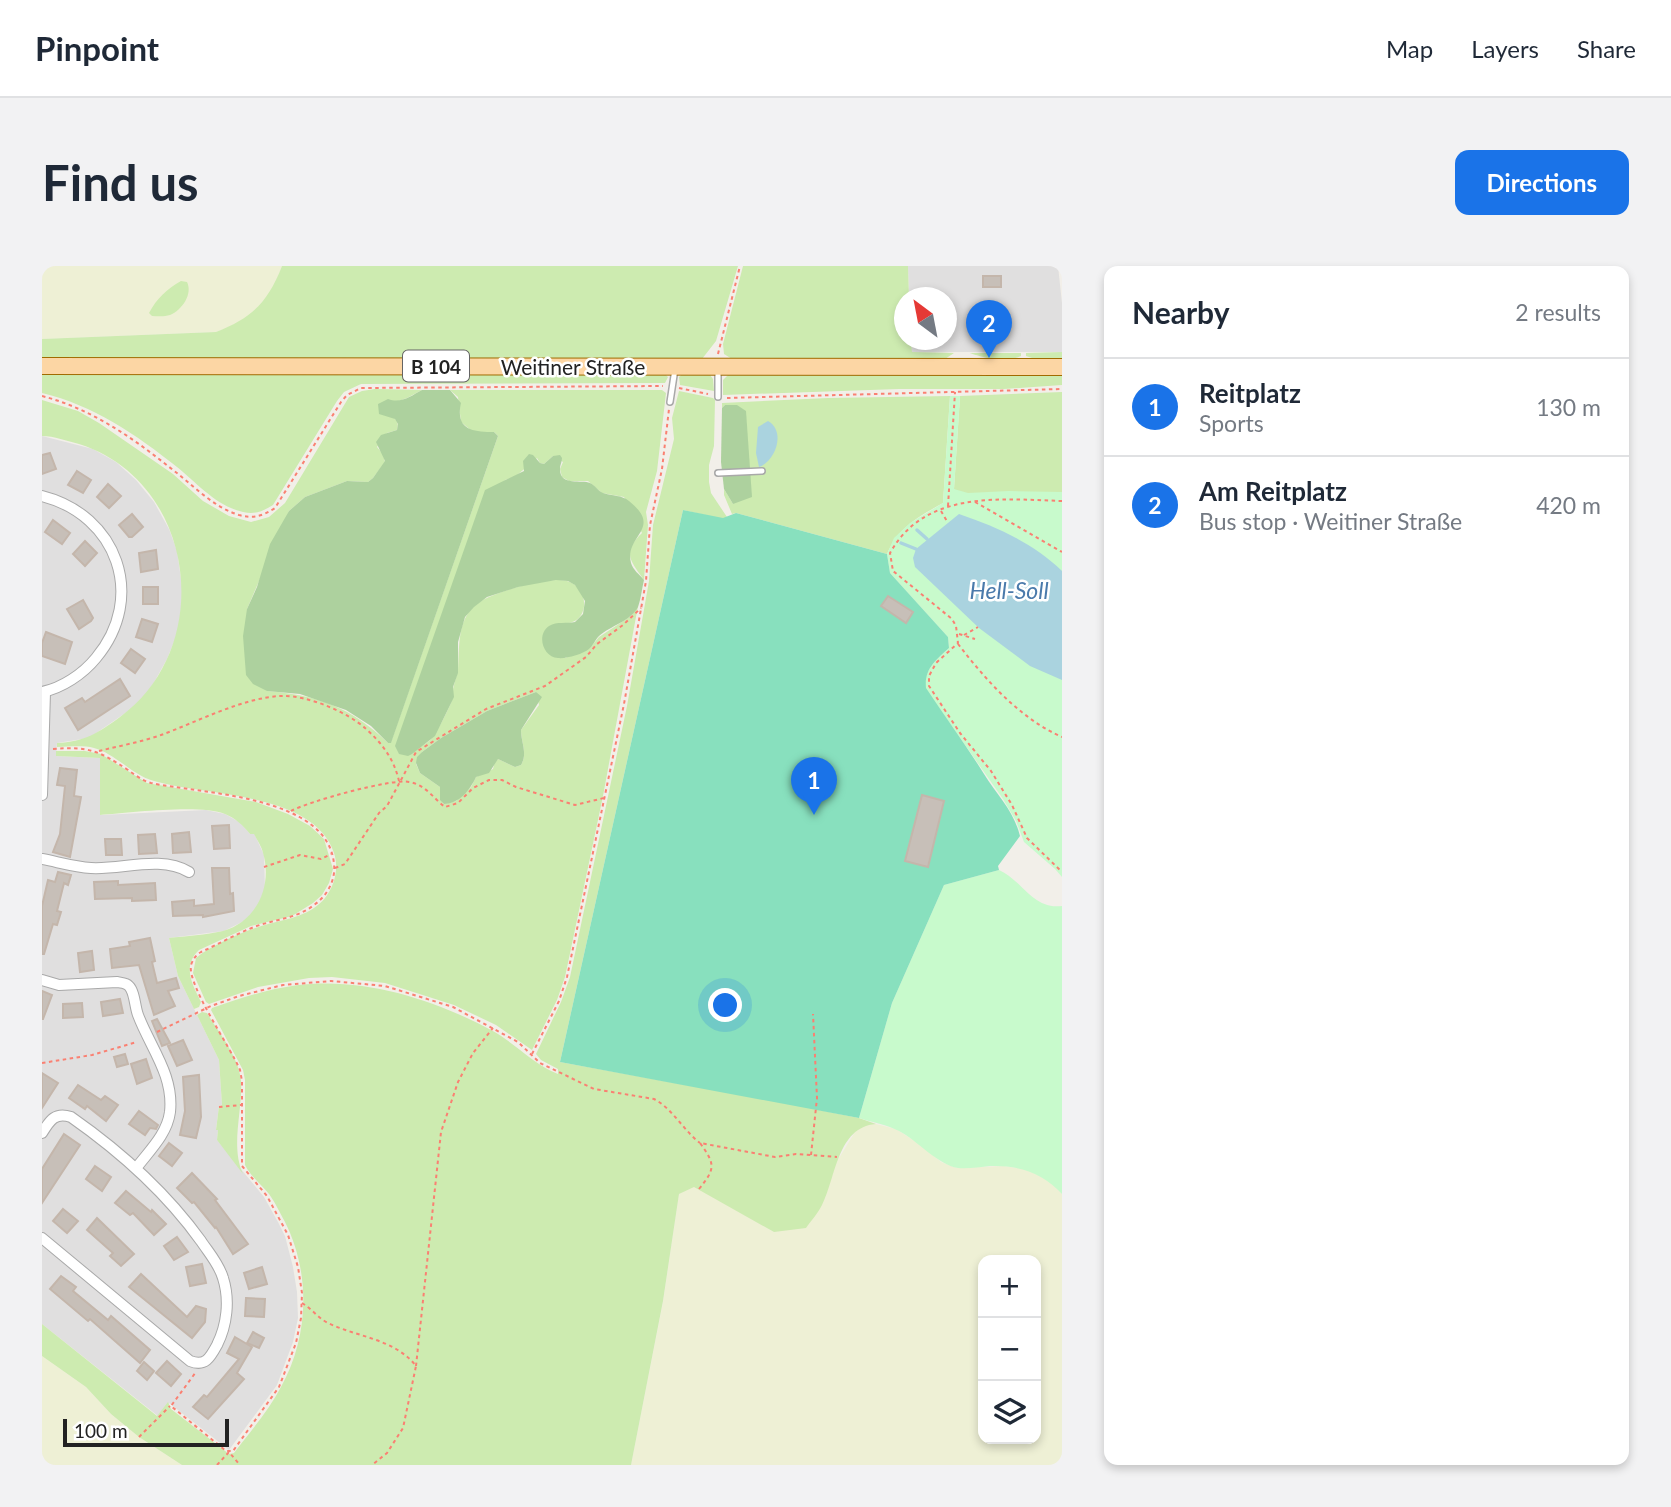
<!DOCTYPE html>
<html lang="en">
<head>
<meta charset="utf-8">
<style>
	:root { --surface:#fff; --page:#f2f2f3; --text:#1f2937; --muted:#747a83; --line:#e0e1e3; --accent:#1a73e8 }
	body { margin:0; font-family:Lato,sans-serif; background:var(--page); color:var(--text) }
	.controls { position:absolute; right:21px; bottom:21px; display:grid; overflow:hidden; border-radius:14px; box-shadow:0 4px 10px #0003 }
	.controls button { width:63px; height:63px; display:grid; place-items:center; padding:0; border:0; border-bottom:2px solid var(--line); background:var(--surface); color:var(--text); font:35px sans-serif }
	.compass { position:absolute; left:852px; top:21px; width:63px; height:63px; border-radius:50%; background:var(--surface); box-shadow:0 4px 10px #0003; rotate:328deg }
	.scale { position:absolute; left:21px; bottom:18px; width:166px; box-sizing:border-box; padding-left:7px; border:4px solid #222; border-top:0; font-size:19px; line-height:24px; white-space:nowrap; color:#222; -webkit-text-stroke:5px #fff; paint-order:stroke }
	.you { position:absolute; left:684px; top:740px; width:24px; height:24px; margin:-18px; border:5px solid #fff; border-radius:50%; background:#1a73e8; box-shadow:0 0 0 10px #1a73e833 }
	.badge { display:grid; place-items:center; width:46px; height:46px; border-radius:50%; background:var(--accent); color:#fff; font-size:23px; font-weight:700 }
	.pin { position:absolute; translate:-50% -58px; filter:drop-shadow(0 2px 4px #0008) }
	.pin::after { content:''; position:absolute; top:37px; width:24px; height:21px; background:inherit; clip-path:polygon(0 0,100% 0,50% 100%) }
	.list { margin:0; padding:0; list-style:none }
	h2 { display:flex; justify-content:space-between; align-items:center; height:91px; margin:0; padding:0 28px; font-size:30px }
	h2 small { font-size:23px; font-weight:400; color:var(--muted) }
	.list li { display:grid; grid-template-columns:46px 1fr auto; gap:21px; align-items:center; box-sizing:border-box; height:98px; padding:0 28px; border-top:2px solid var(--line) }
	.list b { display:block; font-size:26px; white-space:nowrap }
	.list p { margin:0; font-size:23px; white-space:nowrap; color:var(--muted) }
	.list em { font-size:23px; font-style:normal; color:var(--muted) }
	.icon { flex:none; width:38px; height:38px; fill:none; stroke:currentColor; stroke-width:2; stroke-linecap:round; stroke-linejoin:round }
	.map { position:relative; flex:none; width:1020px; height:1199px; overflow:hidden; border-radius:14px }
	header { display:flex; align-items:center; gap:42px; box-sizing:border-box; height:98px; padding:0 35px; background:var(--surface); border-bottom:2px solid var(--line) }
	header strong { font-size:33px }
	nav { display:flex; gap:38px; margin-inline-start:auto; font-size:24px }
	.intro { display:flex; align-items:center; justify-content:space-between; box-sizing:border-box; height:168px; padding:0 42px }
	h1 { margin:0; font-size:49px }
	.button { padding:18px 32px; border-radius:14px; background:var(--accent); color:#fff; font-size:24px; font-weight:700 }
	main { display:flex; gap:42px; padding:0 42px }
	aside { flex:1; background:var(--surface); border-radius:14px; box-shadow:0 4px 10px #0003 }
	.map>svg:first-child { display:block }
	.residential { fill:#e0dfdf }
	.farmland { fill:#eef0d5; fill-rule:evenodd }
	.grass { fill:#cdebb0; fill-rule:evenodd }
	.forest { fill:#add19e }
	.park { fill:#c8facc }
	.pitch { fill:#88e0be }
	.water { fill:#aad3df }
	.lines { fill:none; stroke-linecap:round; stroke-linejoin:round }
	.stream { stroke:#aad3df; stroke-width:3.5 }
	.building { fill:#c7bfb8; stroke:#c4b6ab; stroke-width:2 }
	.service-casing { stroke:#a9a9a9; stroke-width:8 }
	.minor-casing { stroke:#a9a9a9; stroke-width:12 }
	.primary-casing { stroke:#a06b00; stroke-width:18 }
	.path { stroke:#fa8072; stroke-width:2; stroke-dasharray:3.5 3.5; stroke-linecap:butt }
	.service { stroke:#fff; stroke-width:5 }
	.minor { stroke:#fff; stroke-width:10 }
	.primary { stroke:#fcd6a4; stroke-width:16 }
	.labels { text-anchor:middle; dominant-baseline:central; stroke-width:5; stroke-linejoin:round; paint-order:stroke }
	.shield { fill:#fff; stroke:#646464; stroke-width:2 }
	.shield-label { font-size:19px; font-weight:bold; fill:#222 }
	.street-label { font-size:21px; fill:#222; stroke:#fff }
	.water-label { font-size:23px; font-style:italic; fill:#4a7aab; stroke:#fff }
</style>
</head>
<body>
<header>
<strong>Pinpoint</strong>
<nav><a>Map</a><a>Layers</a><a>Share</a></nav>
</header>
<div class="intro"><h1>Find us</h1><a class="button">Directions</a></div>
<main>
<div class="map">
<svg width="1020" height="1199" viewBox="0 0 1020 1199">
	<rect width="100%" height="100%" fill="#f2efe9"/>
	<g class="residential">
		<path d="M866 0H1016L1020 37V86H870L869 74H904V32L867 31Z"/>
		<path d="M0 170 51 183 74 196 94 214 112 236 127 263 135 285 141 327 139 349 134 371 125 393 110 420 95 439 47 472 15 477 14 490 58 492V549L164 544 183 548 199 557 208 568 212 567 222 589 223 623 215 641 204 654 182 665 127 672 136 710 177 794 180 839 177 840 174 863 176 864 175 874 222 931 236 956 243 970 251 1001 255 1026 256 1052 251 1076 235 1119 187 1184 127 1137 116 1150 0 1058Z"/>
	</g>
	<g class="farmland">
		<path d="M0 0H240L231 23 212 46 196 58 174 66 0 73Z"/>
		<path d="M834 858 854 863 879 879 899 896 915 902 961 900 985 903 1008 915 1020 928V1199H589L621 1036 637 928 652 920 732 966 797 892 813 866 823 859ZM941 994H994V1173H941Z"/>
		<path d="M0 1090 44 1121 69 1148 97 1171 140 1199H0Z"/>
	</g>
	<g class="grass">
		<path d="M240 0H696L674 75 660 93H0V73L174 66C210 52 226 36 240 0Z"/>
		<path d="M701 0H866L867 31 862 32V74H869L870 86 912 87 903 93H690L682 88 681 78Z"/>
		<path d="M139 15 145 16C151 28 140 44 128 49 122 51 115 50 110 50L107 47C115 32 125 23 139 15Z"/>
		<path d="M1020 86V94H996L984 90V87Z"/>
		<path d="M928 87H979V90C965 97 941 92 928 87Z"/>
		<path d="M643 106H666L671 113 672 125 638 119 637 111Z"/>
		<path d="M689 106 1020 108V119L962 123H857L681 129V114Z"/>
		<path d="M0 107 623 108 626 111 623 117 319 118 302 126 295 135 231 239C221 245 213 249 201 246 174 240 155 217 135 201 95 169 51 139 0 127Z"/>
		<path d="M333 123 380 124 365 132 354 136 348 150C355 153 357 156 355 164L345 167 335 181 341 188 343 196 331 212 326 216 305 215 263 231 247 245 205 343 225 425C275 429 309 441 346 477L349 476 456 170 452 166H431L419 156 416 131 408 124H620L624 127 615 205 604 246 606 259 602 314C589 295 579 287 600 267L582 231 560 227 546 215H527L520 211 518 203 521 196 511 190 502 198 498 197 495 192 474 210 463 214 370 488C375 481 384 479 390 472 394 468 408 441 410 434 412 429 410 424 412 419 413 414 415 409 416 404 418 374 414 345 447 331 465 323 506 310 525 315 550 322 548 362 517 357L523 392 548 382 557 371 589 350 596 340 561 530 523 711 515 734 490 784 454 759 412 739 343 717 290 711 267 712 216 721 167 738 164 736 151 707 154 692C171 678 205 664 226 658 248 652 268 650 283 632 293 619 297 602 292 587 272 526 163 530 112 515 90 509 74 488 52 482 40 479 27 481 15 481V477C42 476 56 467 78 451 175 380 154 215 37 178 25 175 12 170 0 170V134L36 145 57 157 131 208 161 235 187 250 209 256 227 251 243 237 307 131 320 125ZM494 426 497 439 479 464C479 477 486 487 479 499L473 501 456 493 453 495 451 503 434 511 429 521 414 535 402 538 399 534 398 521 378 507 374 498 380 486 399 472 445 445Z"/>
		<path d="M637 125 671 132 673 134 672 180 667 199V216L669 227 685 251 681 253 641 244 518 796 655 821 774 816 772 843 817 852 834 858C795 861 794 912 780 939 776 947 769 955 764 962L732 966 652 921 637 928 621 1035 589 1199H140L97 1171 69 1148 44 1121 0 1090V1058L115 1150 126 1136 129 1143 187 1188 192 1187C208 1166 227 1144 239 1121 267 1070 269 1008 243 956 238 947 233 936 227 928 219 918 209 911 203 899V814L201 804 169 744 170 742C202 731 234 720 269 718 330 714 395 735 449 764 473 777 491 798 516 808V803L499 794 494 788 519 736 528 711 585 440 607 315 611 259 632 173 630 152Z"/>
		<path d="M1020 126V232L919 234 912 223 918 130Z"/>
		<path d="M908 130 901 237C876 251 857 261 845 288L694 247 690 248 682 229V223L691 238 707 214V205L683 139 680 142V137L786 132Z"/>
		<path d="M14 485H43L59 488 105 517 214 536 246 548 268 560 282 573 291 603 287 617 280 629 271 637 250 650 209 660 157 684C140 700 150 718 159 736L157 741 152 743 136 710 127 672C144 670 164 669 181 665 214 656 231 620 221 587 220 581 215 574 212 568H208C201 559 193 552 183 548 158 538 87 547 58 549V492L14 490Z"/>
		<path d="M160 746 165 747C177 767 197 791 199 815 201 844 188 880 201 908L175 874 176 864H174L177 840 180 839 177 794 155 749Z"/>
	</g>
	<g class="forest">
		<path d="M380 124H408L419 137C413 164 431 166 452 166L456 170 349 477H346L329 460 304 444 258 428 225 425 211 418 204 409 201 370 205 343 215 321 228 278 247 245 263 231 305 215 326 216 331 212 343 195 334 176 339 169 355 164 356 158 353 153 337 148 336 138 346 133C359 138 369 130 380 124Z"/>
		<path d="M683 139H695L704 145 710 231 691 238 682 223 679 196 680 142Z"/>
		<path d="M487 188 491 189 498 197 502 198 511 190 518 189 520 192C520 196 518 199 518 202 517 221 540 213 548 217 553 219 556 225 561 227 570 230 580 229 587 235 622 263 582 269 589 297 591 304 597 308 602 314 600 322 599 333 596 341 589 355 568 360 557 370 553 374 551 380 547 383 541 388 524 393 516 392 501 391 494 369 507 360 515 355 525 358 533 356L541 348 543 335 533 319 526 315 514 314 476 321 445 331 432 341 423 351 416 376V407L411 421 412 431 393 470 370 488 366 490 357 488 353 480 443 224 482 205 481 195Z"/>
		<path d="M494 426 500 431 479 464C479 477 486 487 479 499L473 501 456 493 447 507 434 511C428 524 417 538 402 538L398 534V521L378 507 374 497 375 491 380 486 399 472 445 445Z"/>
	</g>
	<g class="park">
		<path d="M908 130H918L912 223 926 227 967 225 1020 226V611L1013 603 982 576 974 555 961 533 883 422C882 404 894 394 907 382L906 371 848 307 845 288 852 272 868 257 901 237Z"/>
		<path d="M957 604C980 614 991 644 1020 640V928C1001 907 977 899 948 900 938 901 926 903 916 902 896 899 876 875 857 865 846 859 829 856 817 852L850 737 902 619Z"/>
	</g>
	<path class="pitch" d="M641 244 681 252 694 247 845 288 848 307 906 371 907 382C894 394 882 403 884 422 903 451 924 479 942 508 955 529 972 545 978 570L956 600 957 604 902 619 850 737 817 852 518 796Z"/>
	<g class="water">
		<path d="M726 155C744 165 734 195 717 201L714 187 716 161Z"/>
		<path d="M917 248C955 261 991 277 1020 305V414L988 400 937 362 873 301 871 292 874 283Z"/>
	</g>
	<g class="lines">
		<g class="stream">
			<path d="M875 264 885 273"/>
			<path d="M859 277 874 283"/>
		</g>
	</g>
	<g class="building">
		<rect x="941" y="10" width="18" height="11"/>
		<path d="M932 43 961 44V58L932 57Z"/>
		<path d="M8 187 14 203 0 208V189Z"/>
		<path d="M35 205 49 214 41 227 26 219Z"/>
		<path d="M66 218 79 230 67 242 55 231Z"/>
		<path d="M90 248 101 261 90 271H87L77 259Z"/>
		<path d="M11 254 28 267 20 278 3 266Z"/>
		<path d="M43 275 55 287 43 300 31 288Z"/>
		<path d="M114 284 116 303 99 306 97 287Z"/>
		<rect x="101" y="321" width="15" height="17"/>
		<path d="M846 330 871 346 864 357 839 340Z"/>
		<path d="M41 334 51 352 49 355 37 363 25 343Z"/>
		<path d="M100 353 116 358 110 376 94 371Z"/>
		<path d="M4 366 30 376 23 398 0 390V377Z"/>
		<path d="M89 383 103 393 93 407 79 397Z"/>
		<path d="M78 413 88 430 36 464 23 442 40 432 43 436Z"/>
		<path d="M18 502 35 504 32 530 39 531 28 591 11 586 18 568 23 520 15 519Z"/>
		<path d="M880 529 902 535 886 601 863 595Z"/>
		<path d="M187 559 188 582 172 583 170 560Z"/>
		<path d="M147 566 149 586 131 587 130 568Z"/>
		<path d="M113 568 115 587 97 588 96 569Z"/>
		<path d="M63 573H79L80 589H64Z"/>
		<path d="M170 602H187L188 628 191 627 192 645 161 651V649L131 650 130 636 152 634V640L172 638Z"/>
		<path d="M16 606 29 609 26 619 22 617 15 645 19 646 15 659 11 658 2 688H0V640L6 614 13 616Z"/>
		<path d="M76 615V619L113 617 114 634 90 635V632L53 633 52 616Z"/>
		<path d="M108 672 113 695 110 696 115 717 134 712 137 722 126 725 133 740 112 749 97 699 70 702 68 683 88 680 87 676Z"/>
		<path d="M50 685 52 704 38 706 36 687Z"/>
		<path d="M0 725 10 729 1 753H0Z"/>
		<path d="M78 733 81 747 61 750 59 736Z"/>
		<path d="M40 737 41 751 21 752V738Z"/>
		<path d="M115 753 128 777 120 780 110 755Z"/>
		<path d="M141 774 150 794 135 800 126 780Z"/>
		<path d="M83 788 86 798 75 801 72 791Z"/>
		<path d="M104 793 110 812 95 818 89 798Z"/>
		<path d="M0 807 16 817 0 842Z"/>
		<path d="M157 809 159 851 154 872 138 869 143 845 141 811Z"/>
		<path d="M36 819 59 834 63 830 76 839 64 855 45 840 43 843 27 832Z"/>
		<path d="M97 845 116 859 114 863 108 862 103 869 87 858Z"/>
		<path d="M22 868 38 879 0 937V903Z"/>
		<path d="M127 877 140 887 130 900 117 890Z"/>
		<path d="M53 900 69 911 60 925 44 913Z"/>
		<path d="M150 907 175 933 173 934 206 978 191 988 174 961 173 962 152 936 150 937 135 922Z"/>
		<path d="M84 925 109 946 110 944 124 958 112 969 91 947 88 949 73 937Z"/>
		<path d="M21 943 36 955 25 967 11 955Z"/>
		<path d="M55 952 92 988 79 1000 68 990 71 987 45 964Z"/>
		<path d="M135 971 146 986 132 994 122 980Z"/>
		<path d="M160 998 164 1017 148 1020 144 1001Z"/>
		<path d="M220 1001 225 1018 207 1023 202 1007Z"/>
		<path d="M99 1008 145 1051 154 1040 164 1043 163 1056 150 1072 87 1021Z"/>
		<path d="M19 1010 34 1021 31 1025 66 1054 69 1050 108 1084 98 1097 48 1053 46 1055 8 1023Z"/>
		<path d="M204 1032 223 1033 222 1051 203 1050Z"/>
		<path d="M211 1066 222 1072 217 1082 205 1077Z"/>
		<path d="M193 1071 210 1081 195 1107 202 1113 166 1153 151 1141 162 1129 165 1131 197 1093 185 1087Z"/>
		<path d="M125 1095 139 1108 129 1120 114 1107Z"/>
		<path d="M102 1096 112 1105 105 1114 95 1105Z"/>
	</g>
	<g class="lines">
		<g class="service-casing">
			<g id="service">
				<path d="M676 102V131"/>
				<path d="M628 136 633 103"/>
				<path d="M676 207 720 205"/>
			</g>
		</g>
		<g class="minor-casing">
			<g id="minor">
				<path d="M0 230C75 249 105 331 54 392 41 408 20 422 0 426"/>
				<path d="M0 529 3 426"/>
				<path d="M0 593C16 596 33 601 49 602 80 604 118 589 147 606"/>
				<path d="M0 714 17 719 75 716C81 717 86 717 89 723 93 730 93 741 96 749 108 781 132 809 128 846 125 868 108 884 95 901"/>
				<path d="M0 867C8 854 13 846 29 851 79 886 123 925 159 975 167 987 177 998 181 1012 188 1034 185 1059 175 1079 168 1092 163 1101 148 1095L0 972"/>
			</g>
		</g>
		<g class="primary-casing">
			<path id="primary" d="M0 100 1020 101"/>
		</g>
		<g class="path">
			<path d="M676 88 698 0"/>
			<path d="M637 122 666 128"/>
			<path d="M0 130C50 143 91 172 131 204 152 220 171 241 197 249 211 253 221 250 233 242L299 136 305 129 319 122 621 120"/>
			<path d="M685 132 1020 123"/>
			<path d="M1020 235C958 233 883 224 848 287L851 305 910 353 914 360 916 377 894 397 887 410V420L918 467 949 505 970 539 985 572 1020 606"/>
			<path d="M933 236 1020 286"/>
			<path d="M906 240 913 126"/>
			<path d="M899 245 906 257"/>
			<path d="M917 368 933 373"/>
			<path d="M922 369 936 361"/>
			<path d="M916 378C944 414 977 452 1020 471"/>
			<path d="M11 483C47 480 57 485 86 504 93 509 101 515 109 517 160 528 286 529 292 598 294 614 285 630 272 639 254 653 233 653 212 661 194 668 177 678 159 686 154 689 151 693 149 699 145 719 189 782 198 804L200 815V900L225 930 246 969 256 1001 260 1027 259 1052 254 1077 237 1121 191 1185H184L129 1140 154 1106"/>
			<path d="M57 485C77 480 99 476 119 469 155 456 202 431 240 430 265 429 305 446 323 462 340 477 352 493 357 515"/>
			<path d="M249 545C265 536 350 512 367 516 383 518 392 533 403 541L416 537 431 522 447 514H460L474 521 533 539 562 532"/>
			<path d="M222 601 258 589 279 593 289 588"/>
			<path d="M293 602 303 598 337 547 345 540 374 486 444 443 503 420 544 391 555 378 581 359 599 342"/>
			<path d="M115 766 169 740 197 730 241 719 289 715 343 720 411 741 476 776 498 797 552 823 612 833C631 843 641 864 658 877"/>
			<path d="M490 788 517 735 525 711 582 438 604 315 608 259 620 203 627 143"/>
			<path d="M0 797 50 789 95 776"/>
			<path d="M177 841 199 839"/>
			<path d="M769 889 775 832 771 748"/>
			<path d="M657 923C673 903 674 899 658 877L733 891 754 888 795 891"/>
			<path d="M260 1037C270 1043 276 1052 286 1057 315 1071 353 1073 374 1100L361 1162 345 1187 330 1199"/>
			<path d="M374 1100 399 866 416 816 431 787 451 762"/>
			<path d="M97 1171 128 1140"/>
			<path d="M175 1199 187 1186 198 1199"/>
		</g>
		<use href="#service" class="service"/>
		<use href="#minor" class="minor"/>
		<use href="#primary" class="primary"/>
	</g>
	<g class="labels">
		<rect class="shield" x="361" y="84.5" width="66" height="31" rx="5"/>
		<g class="shield-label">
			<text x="394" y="100">B 104</text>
		</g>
		<g class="street-label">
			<text x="531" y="100">Weitiner Straße</text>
		</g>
		<g class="water-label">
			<text x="967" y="324">Hell-Soll</text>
		</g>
	</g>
</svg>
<div class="controls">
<button>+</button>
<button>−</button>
<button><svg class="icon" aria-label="layers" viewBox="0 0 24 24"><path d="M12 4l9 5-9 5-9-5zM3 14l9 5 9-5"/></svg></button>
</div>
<svg class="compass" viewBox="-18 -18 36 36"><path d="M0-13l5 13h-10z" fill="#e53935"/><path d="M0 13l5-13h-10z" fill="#747a83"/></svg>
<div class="scale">100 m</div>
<div class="you"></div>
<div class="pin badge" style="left:772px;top:549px">1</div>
<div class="pin badge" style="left:947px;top:92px">2</div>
</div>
<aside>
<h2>Nearby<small>2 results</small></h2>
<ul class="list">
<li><span class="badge">1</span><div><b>Reitplatz</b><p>Sports</p></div><em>130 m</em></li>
<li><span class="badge">2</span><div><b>Am Reitplatz</b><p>Bus stop · Weitiner Straße</p></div><em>420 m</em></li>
</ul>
</aside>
</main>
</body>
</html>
